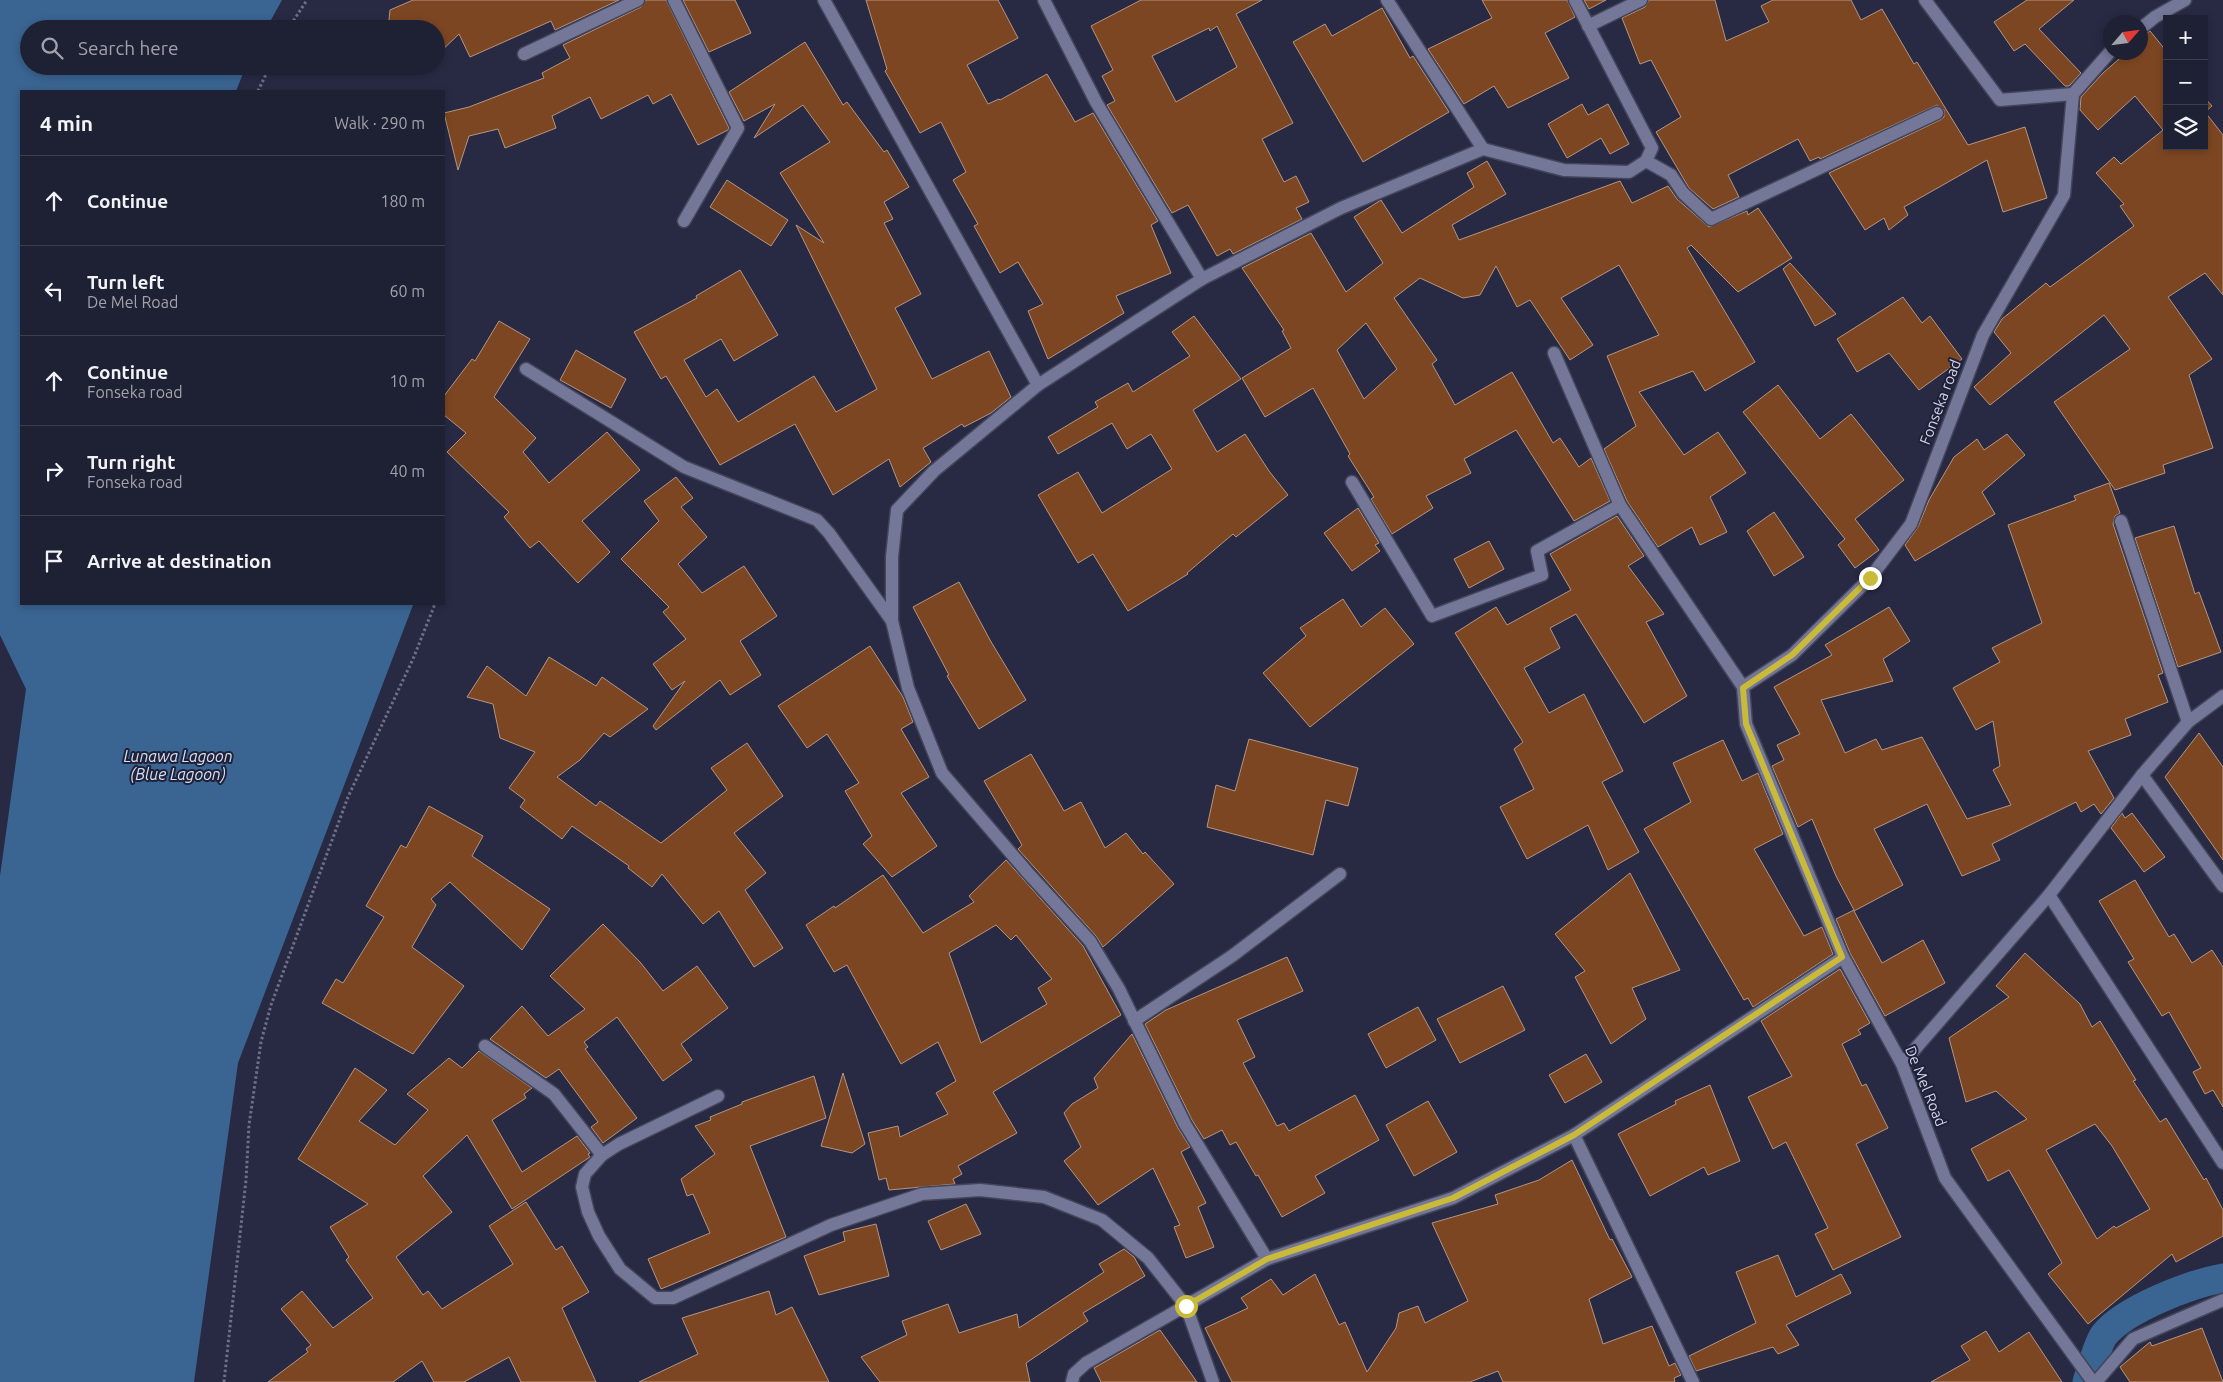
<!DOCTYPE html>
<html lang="en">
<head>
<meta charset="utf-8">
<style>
	:root { --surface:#1e2033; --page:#2b2d3f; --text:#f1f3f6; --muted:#a1a3ac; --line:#3c3e4e }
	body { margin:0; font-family:Ubuntu,sans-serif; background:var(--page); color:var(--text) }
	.controls { position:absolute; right:15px; top:15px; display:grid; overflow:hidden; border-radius:0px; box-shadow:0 2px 8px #0003 }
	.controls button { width:45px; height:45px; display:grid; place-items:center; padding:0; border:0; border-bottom:1px solid var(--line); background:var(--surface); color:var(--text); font:25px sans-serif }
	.compass { position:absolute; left:2103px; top:15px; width:45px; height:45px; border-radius:50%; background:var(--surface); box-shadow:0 2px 8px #0003; rotate:62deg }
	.stop { position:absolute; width:15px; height:15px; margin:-11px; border:4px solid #caba3a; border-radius:50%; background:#fff }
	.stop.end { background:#caba3a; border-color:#fff; box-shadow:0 1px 5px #0008 }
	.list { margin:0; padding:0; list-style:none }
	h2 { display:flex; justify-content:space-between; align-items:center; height:65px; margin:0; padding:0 20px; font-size:21px }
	h2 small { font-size:16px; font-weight:400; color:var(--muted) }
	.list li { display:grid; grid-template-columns:32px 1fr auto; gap:15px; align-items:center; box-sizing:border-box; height:90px; padding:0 20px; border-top:1px solid var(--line) }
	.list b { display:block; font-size:19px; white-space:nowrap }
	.list p { margin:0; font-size:16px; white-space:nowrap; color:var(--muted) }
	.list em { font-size:16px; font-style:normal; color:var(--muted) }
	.icon { flex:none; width:28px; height:28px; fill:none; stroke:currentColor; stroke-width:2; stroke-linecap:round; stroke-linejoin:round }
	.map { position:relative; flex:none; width:2223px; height:1382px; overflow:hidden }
	.search { position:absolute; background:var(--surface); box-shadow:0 2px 8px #0003; left:20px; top:20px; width:425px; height:55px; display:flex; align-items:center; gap:12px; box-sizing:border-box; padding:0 18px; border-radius:28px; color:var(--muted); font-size:19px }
	.panel { position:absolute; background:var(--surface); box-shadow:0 2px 8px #0003; left:20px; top:90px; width:425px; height:515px; border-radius:0px }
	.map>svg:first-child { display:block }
	.water { fill:#3a6492 }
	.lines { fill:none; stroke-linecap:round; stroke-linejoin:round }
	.canal { stroke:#3a6492; stroke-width:29 }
	.building { fill:#7c4622; stroke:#b59582; fill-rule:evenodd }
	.minor-casing { stroke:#43455b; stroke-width:15 }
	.path { stroke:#6e7086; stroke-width:3; stroke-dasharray:2.5 2.5; stroke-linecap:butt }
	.minor { stroke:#747797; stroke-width:12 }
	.route { stroke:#caba3a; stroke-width:6 }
	.labels { text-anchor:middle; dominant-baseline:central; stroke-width:4; stroke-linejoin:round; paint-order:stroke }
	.street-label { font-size:15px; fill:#d3d5e6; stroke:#1f203a }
	.water-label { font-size:16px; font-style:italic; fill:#d5e1f0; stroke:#1f203a }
</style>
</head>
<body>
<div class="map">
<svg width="2223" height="1382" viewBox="0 0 2223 1382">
	<rect width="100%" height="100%" fill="#282a44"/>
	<path class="water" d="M0 0H282L266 29H29V66H246L236 91H21V604L413 605 238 1063 194 1382H0V876L26 689 0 635Z"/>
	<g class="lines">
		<path class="canal" d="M2087 1382C2091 1370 2097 1345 2104 1335 2125 1309 2190 1284 2223 1278"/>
	</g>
	<g class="building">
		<path d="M413 0H619L555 30 551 21 470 57 459 34 436 56V29H388L390 10Z"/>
		<path d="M646 0H666L729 128 728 130 698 145 671 94 653 104 648 95 601 119 590 97 552 116 556 128 505 148 498 129 469 136 458 170 444 113 469 107 544 78 542 73 570 58 563 45 641 7Z"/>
		<path d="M683 0H735L751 33 709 52Z"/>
		<path d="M866 0H998L1018 38 967 65 988 104 999 99 1000 100 1047 74 1075 122 1093 113 1158 221 1151 225 1171 273 1116 296 1124 313 1048 359 1028 311 1043 304 1018 262 1000 273 974 226 978 224 953 180 966 172 941 122 920 133 885 71 887 69Z"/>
		<path d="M1141 0H1262L1236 14 1293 123 1262 139 1284 182 1296 176 1309 202 1296 208 1302 219 1233 254 1230 249 1217 256 1188 205 1172 213 1107 105 1115 101 1102 76 1113 70 1091 26ZM1217 26 1237 67 1176 102 1152 56 1209 28 1210 31Z"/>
		<path d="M1482 0H1567L1575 17 1545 33 1569 78 1508 108 1494 86 1464 104 1428 49 1492 18Z"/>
		<path d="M1584 0H1606L1589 9Z"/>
		<path d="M1649 0H1715L1726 41 1769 22 1761 6 1773 0H1851L1861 20 1882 9 1914 64 1917 62 1968 145 2025 127 2047 198 2003 212 1987 160 1904 207 1908 215 1889 230 1884 218 1865 230 1829 173 1940 120 1944 117V110L1937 105 1820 159 1819 157 1810 161 1798 139 1728 175 1739 197 1713 209 1689 188 1656 132 1681 117 1651 60 1640 64 1622 18 1645 7Z"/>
		<path d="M2027 0H2074L2039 29 2081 73 2069 86H2065L2025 44 2014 51 1994 22Z"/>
		<path d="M1382 8 1410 58 1413 56 1449 112 1363 162 1293 42 1325 24 1332 36Z"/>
		<path d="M2150 31 2167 52V146H2204V97L2212 106 2205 112 2223 135V295L2205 273 2168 297 2212 359 2189 375 2213 448 2163 465 2165 473 2115 490 2054 402 2130 349 2104 315 1990 405 1974 387 2011 353 1994 332 2002 319 2046 283 2050 287 2134 226 2120 206 2124 204 2096 173 2114 157 2121 164 2163 130 2135 96 2098 130 2080 110 2081 97 2103 73 2127 52H2140V37Z"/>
		<path d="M805 42 843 105 847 102 884 152 887 150 909 187 884 202 893 219 884 223 921 294 895 308 932 379 989 351 1011 397 991 413 964 427 962 424 923 448 931 462 900 487 889 459 833 495 795 424 720 465 666 376 661 379 634 332 697 298 696 296 740 270 778 335 734 361 721 339 684 360 706 397 717 389 738 422 814 376 836 412 877 389 796 225 824 243 780 173 830 142 803 105 754 138 775 104 744 121 729 92Z"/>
		<path d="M1582 104 1588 115 1608 104 1629 144 1610 154 1601 138 1567 158 1548 124Z"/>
		<path d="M1487 161 1506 194 1452 225 1459 240 1620 181 1632 203 1668 186 1677 199 1709 227 1747 211 1748 215 1758 208 1792 258 1738 292 1691 245 1687 248 1755 362 1705 391 1693 371 1639 392 1684 455 1718 432 1746 473 1710 497 1727 532 1700 545 1692 527 1658 547 1627 501 1604 449 1636 426 1607 356 1659 335 1619 265 1561 298 1593 345 1570 360 1530 300 1517 307 1496 266 1480 295 1463 298 1420 278 1394 298 1437 360 1432 364 1455 405 1512 372 1553 443 1560 438 1579 467 1591 458 1610 501 1574 521 1516 430 1464 459 1471 473 1426 496 1433 508 1392 534 1371 499 1374 497 1348 456 1350 454 1313 388 1265 417 1242 378 1291 348 1282 331 1284 330 1242 268 1311 233 1346 292 1383 263 1354 217 1381 200 1402 233 1474 187 1467 173ZM1366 323 1397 369 1364 399 1337 350Z"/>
		<path d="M727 180 788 220 771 246 710 207Z"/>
		<path d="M1790 263 1836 314 1815 326 1783 269Z"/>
		<path d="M1903 297 1922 323 1930 316 1962 359 1919 390 1889 353 1857 372 1837 339Z"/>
		<path d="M1194 316 1241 379 1193 410 1217 452 1245 434 1269 471 1288 495 1236 537 1233 534 1187 573 1188 574 1128 611 1093 554 1078 563 1038 495 1078 472 1102 513 1172 469 1151 434 1127 449 1112 423 1058 454 1048 437 1098 407 1095 402 1128 383 1133 392 1190 356 1172 332Z"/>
		<path d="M499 321 530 339 494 397 536 438 523 452 549 483 607 432 640 470 582 521 610 552 578 583 539 541 530 548 504 517 509 512 447 452 466 433 444 415V396L472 359 475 361Z"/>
		<path d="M576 350 626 379 611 408 560 380Z"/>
		<path d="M1778 385 1820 439 1851 414 1904 480 1855 519 1879 550 1855 568 1838 545 1845 539 1743 412Z"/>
		<path d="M2007 434 2025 455 1982 492 1995 514 1915 561 1905 545 1918 527 1929 500 1954 457 1977 439 1984 450Z"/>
		<path d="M676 477 693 498 681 507 707 537 678 564 702 593 744 566 777 616 740 641 761 675 730 695 720 680 656 730 653 726 685 681 672 690 653 664 686 639 663 612 669 607 621 559 659 521 644 501Z"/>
		<path d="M2109 483 2120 513 2115 516 2113 524 2163 673 2158 675 2168 702 2125 719 2131 735 2088 751 2114 798 2101 814 2094 804 2081 812 2076 802 1992 844 2000 860 1962 876 1927 804 1874 829 1903 885 1854 911 1882 963 1923 940 1945 983 1885 1016 1850 953 1836 919 1854 910 1836 876 1812 819 1798 827 1772 766 1784 760 1777 745 1800 734 1774 687 1832 655 1825 645 1889 607 1910 641 1883 659 1893 681 1821 700 1845 753 1876 739 1882 750 1922 737 1967 819 2011 805 1993 770 2000 766 1993 721 1976 730 1953 688 2000 662 1992 648 2042 623 2008 525 2076 500 2074 496Z"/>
		<path d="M1358 508 1379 543 1375 545 1380 551 1352 571 1324 533Z"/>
		<path d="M1774 512 1804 557 1774 576 1747 531Z"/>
		<path d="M1617 516 1644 556 1628 566 1664 614 1646 622 1687 696 1644 723 1576 614 1550 628 1560 648 1524 668 1549 713 1584 694 1623 771 1602 782 1639 852 1608 870 1588 825 1527 859 1500 807 1534 789 1514 749 1523 742 1455 633 1496 607 1507 625 1571 590 1550 554Z"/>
		<path d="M2174 526 2195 594 2199 592 2221 652 2178 667 2135 538Z"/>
		<path d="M1489 541 1504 569 1469 588 1454 559Z"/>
		<path d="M959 582 990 640 1026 700 979 729 947 676 949 675 913 607Z"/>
		<path d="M1343 599 1361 627 1385 608 1414 644 1310 727 1263 673 1306 636 1300 628Z"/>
		<path d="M870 646 903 697 913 722 901 729 929 777 901 793 937 846 892 877 863 844 872 836 845 791 859 783 827 734 807 748 778 706Z"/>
		<path d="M549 657 596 686 602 677 648 709 610 737 604 733 580 760 557 777 596 806 600 801 661 843 727 790 711 768 747 743 783 796 734 833 766 873 745 890 783 948 754 967 719 911 703 924 662 874 652 887 628 868 629 866 572 826 562 839 520 807 525 800 509 788 535 752 500 738 493 704 467 697 487 666 526 696Z"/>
		<path d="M2199 733 2223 767V860L2165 777Z"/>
		<path d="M1249 739 1358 768 1348 806 1326 800 1313 855 1207 827 1216 785 1235 791Z"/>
		<path d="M1723 740 1742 781 1758 773 1783 834 1754 849 1804 936 1822 927 1833 954 1753 1007 1748 998 1744 1000 1644 829 1691 802 1673 763Z"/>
		<path d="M1031 754 1064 811 1081 802 1105 848 1126 833 1143 854 1145 852 1174 884 1103 947 1096 936 1018 849 1022 845 984 781Z"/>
		<path d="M429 806 483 836 472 856 550 909 522 950 450 882 431 899 436 905 412 947 464 986 413 1054 322 1003 336 979 343 983 384 917 366 906 401 845 406 848Z"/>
		<path d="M2122 813 2125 818 2132 813 2165 857 2144 872 2111 828Z"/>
		<path d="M1006 860 1083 946 1121 1015 993 1092 1017 1133 958 1166 962 1174 953 1179 955 1184 889 1190 886 1178 879 1180 868 1133 898 1126 900 1137 948 1114 936 1093 956 1081 938 1042 901 1064 847 965 834 972 806 925 834 906 835 908 883 875 923 933 974 902 969 896ZM996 925 1011 940 1016 935 1052 979 1038 988 1047 1004 981 1043 949 953Z"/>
		<path d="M1630 873 1680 970 1632 988 1646 1019 1611 1044 1575 977 1585 971 1555 934Z"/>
		<path d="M2135 880 2169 937 2174 934 2192 963 2212 950 2223 967V1107L2213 1090 2205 1094 2193 1072 2201 1068 2169 1012 2162 1016 2128 962 2134 959 2099 901Z"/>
		<path d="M603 924 640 962 663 991 697 966 728 1008 681 1044 692 1060 663 1081 617 1017 584 1042 588 1047 585 1049 637 1118 603 1143 591 1127 598 1122 559 1069 546 1078 490 1039 522 1006 548 1036 585 1009 550 976Z"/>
		<path d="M2025 953 2080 1004 2092 1027 2100 1021 2136 1080 2133 1081 2160 1122 2166 1118 2204 1180 2206 1178 2223 1210V1236L2176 1262 2172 1254 2088 1324 2048 1274 2062 1263 2009 1170 1988 1181 1971 1149 2027 1119 1996 1091 1966 1102 1949 1038 2009 997 1996 986ZM2095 1124 2112 1146 2150 1209 2116 1228 2114 1226 2097 1239 2046 1150Z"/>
		<path d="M1287 957 1303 991 1237 1020 1255 1057 1243 1063 1277 1126 1284 1123 1289 1131 1355 1095 1379 1140 1315 1176 1325 1193 1282 1217 1258 1175 1256 1176 1236 1142 1230 1145 1222 1130 1204 1139 1192 1120 1145 1024 1166 1010Z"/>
		<path d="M1840 969 1870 1023 1858 1030 1861 1034 1842 1044 1862 1086 1866 1084 1888 1128 1856 1144 1901 1237 1833 1270 1815 1234 1828 1228 1786 1142 1773 1149 1748 1097 1792 1076 1761 1021Z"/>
		<path d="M1503 986 1525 1030 1460 1063 1437 1019Z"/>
		<path d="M1418 1007 1436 1040 1386 1068 1368 1034Z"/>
		<path d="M1132 1034 1178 1128 1190 1147 1181 1152 1206 1203 1198 1207 1214 1247 1186 1258 1174 1227 1180 1225 1153 1168 1098 1205 1064 1161 1081 1147 1064 1113 1072 1104 1098 1088 1094 1078Z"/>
		<path d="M479 1051 532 1088 524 1094 526 1098 492 1120 522 1172 577 1136 590 1153 588 1154 590 1157 512 1209 467 1135 423 1176 452 1212 396 1257 423 1295 428 1291 442 1309 513 1264 489 1226 526 1202 556 1250 562 1246 589 1292 562 1308 596 1382H521L509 1357 464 1382H434L422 1361 393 1382H268L308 1352 306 1349 311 1345 281 1309 302 1291 333 1328 373 1298 346 1260 349 1257 330 1227 368 1204 298 1159 355 1068 387 1090 359 1121 395 1145 428 1110 407 1094 449 1058 462 1068Z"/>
		<path d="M1586 1054 1602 1082 1565 1103 1549 1075Z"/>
		<path d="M843 1073 865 1144 852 1153 821 1146Z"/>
		<path d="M814 1076 826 1118 750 1146 786 1237 661 1289 648 1259 710 1233 693 1194 687 1196 681 1179 715 1154 695 1126 711 1120 710 1117 742 1104V1102Z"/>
		<path d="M1710 1085 1740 1161 1708 1175 1704 1167 1650 1196 1618 1134 1676 1104 1675 1101Z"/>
		<path d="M1428 1101 1457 1152 1414 1176 1386 1125Z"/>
		<path d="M1572 1160 1610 1240 1612 1239 1632 1277 1589 1299 1603 1344 1652 1326 1669 1366 1675 1363 1681 1375 1674 1378 1675 1382H1503L1498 1371 1470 1382H1232L1205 1328 1248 1308 1241 1298 1271 1279 1283 1295 1315 1274 1339 1325 1345 1322 1367 1372 1396 1328 1399 1313 1418 1306 1425 1323 1468 1301 1432 1223 1498 1204 1495 1195 1539 1180Z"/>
		<path d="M966 1204 981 1234 941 1250 928 1221Z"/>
		<path d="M876 1224 889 1276 819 1295 804 1256 845 1241 843 1232Z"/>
		<path d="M1124 1249 1134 1257 1145 1276 1083 1313 1088 1321 1026 1363 1030 1382H880L861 1357 907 1335 902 1321 948 1304 959 1333 1017 1314 1019 1328 1104 1272 1099 1264Z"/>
		<path d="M1778 1255 1796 1297 1841 1274 1851 1293 1786 1325 1799 1345 1778 1354 1773 1347 1696 1371 1689 1356 1756 1323 1736 1272Z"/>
		<path d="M769 1291 776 1315 792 1307 829 1382H639L698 1354 682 1318Z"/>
		<path d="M2202 1328 2223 1382H2130L2120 1367 2150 1342 2152 1346Z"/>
		<path d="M1160 1330 1197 1382H1101L1094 1368Z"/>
		<path d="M1986 1331 1999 1352 2029 1332 2062 1382H1931L1970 1360 1961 1346Z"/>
	</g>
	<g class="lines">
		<g class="minor-casing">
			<g id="minor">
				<path d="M674 0 738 128 684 221"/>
				<path d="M824 0 1038 385 934 471 897 510 892 557V621L908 688 942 773 1028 873 1090 941 1119 989 1185 1124 1267 1259 1086 1363 1074 1374 1072 1382"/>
				<path d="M1044 0 1096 102 1202 279"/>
				<path d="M1925 0 2000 100 2073 94"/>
				<path d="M1588 26 1641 0"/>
				<path d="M2140 29 2155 17 2185 0"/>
				<path d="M524 54 638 0"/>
				<path d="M1483 149 1564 170 1629 172 1646 161 1652 148 1575 0"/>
				<path d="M1646 161 1671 175 1683 193 1711 219 1937 113"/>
				<path d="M1554 353 1620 505 1743 687"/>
				<path d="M526 369 684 467 817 520 829 533 892 621"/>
				<path d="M1038 385 1202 279 1341 208 1483 149 1387 0"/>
				<path d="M1352 482 1432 616 1542 575 1537 551 1620 505"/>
				<path d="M2121 521 2188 722"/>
				<path d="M2142 775 2223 886"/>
				<path d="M2049 895 2223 1163"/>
				<path d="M1134 1021 1232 956 1340 874"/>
				<path d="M485 1046 554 1094 602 1155"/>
				<path d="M1902 1064 2049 895 2142 775 2188 722 2223 696"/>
				<path d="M718 1096 619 1144 602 1155 585 1174 582 1187 588 1212 599 1236 620 1269 655 1298H673L831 1225 922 1194 980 1190 1044 1197 1102 1220 1148 1258 1186 1306 1213 1382"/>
				<path d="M1574 1135 1693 1382"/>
				<path d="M1267 1259 1453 1198 1574 1135 1843 957"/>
				<path d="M2093 1382 1945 1178 1902 1064 1843 957 1746 724 1743 687 1792 655 1870 578 1911 524 1983 335 2064 195 2073 94 2110 52"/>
				<path d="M2096 1382 2133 1339 2223 1300"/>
			</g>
		</g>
		<g class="path">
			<path d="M288 29 307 0"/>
			<path d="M258 91 270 66"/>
			<path d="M224 1382 246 1180 249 1125 261 1042 271 1005 348 797 413 659 435 604"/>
		</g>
		<use href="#minor" class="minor"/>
	</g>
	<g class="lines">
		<path class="route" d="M1186 1306 1267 1259 1453 1198 1574 1135 1842 957 1746 724 1743 688 1792 655 1870 578"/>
	</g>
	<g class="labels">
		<g class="street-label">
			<text transform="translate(1940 402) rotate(-69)">Fonseka road</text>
			<text transform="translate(1926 1086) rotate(68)">De Mel Road</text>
		</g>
		<g class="water-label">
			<text x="178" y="756">Lunawa Lagoon<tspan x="178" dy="18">(Blue Lagoon)</tspan></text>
		</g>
	</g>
</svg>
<div class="controls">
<button>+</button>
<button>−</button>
<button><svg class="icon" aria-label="layers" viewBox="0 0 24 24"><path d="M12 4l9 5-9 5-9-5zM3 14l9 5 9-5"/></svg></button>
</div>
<svg class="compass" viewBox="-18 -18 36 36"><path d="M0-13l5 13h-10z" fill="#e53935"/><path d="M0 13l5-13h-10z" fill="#a1a3ac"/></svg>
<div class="stop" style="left:1186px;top:1306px"></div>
<div class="stop end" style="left:1870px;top:578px"></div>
<div class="search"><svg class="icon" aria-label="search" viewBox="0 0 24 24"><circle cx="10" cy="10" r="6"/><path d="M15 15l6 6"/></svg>Search here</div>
<section class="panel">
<h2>4 min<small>Walk · 290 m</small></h2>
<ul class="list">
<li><svg class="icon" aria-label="ahead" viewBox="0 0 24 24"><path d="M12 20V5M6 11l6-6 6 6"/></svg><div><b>Continue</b></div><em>180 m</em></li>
<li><svg class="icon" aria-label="left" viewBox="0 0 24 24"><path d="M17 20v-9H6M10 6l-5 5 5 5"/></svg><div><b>Turn left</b><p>De Mel Road</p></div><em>60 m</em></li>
<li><svg class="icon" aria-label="ahead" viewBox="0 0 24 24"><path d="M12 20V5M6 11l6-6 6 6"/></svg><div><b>Continue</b><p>Fonseka road</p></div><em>10 m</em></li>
<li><svg class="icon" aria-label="right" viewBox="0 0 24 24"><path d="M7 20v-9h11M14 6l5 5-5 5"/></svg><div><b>Turn right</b><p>Fonseka road</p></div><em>40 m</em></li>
<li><svg class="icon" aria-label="arrive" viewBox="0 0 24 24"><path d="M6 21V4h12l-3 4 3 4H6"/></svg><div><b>Arrive at destination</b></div></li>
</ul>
</section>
</div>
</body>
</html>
